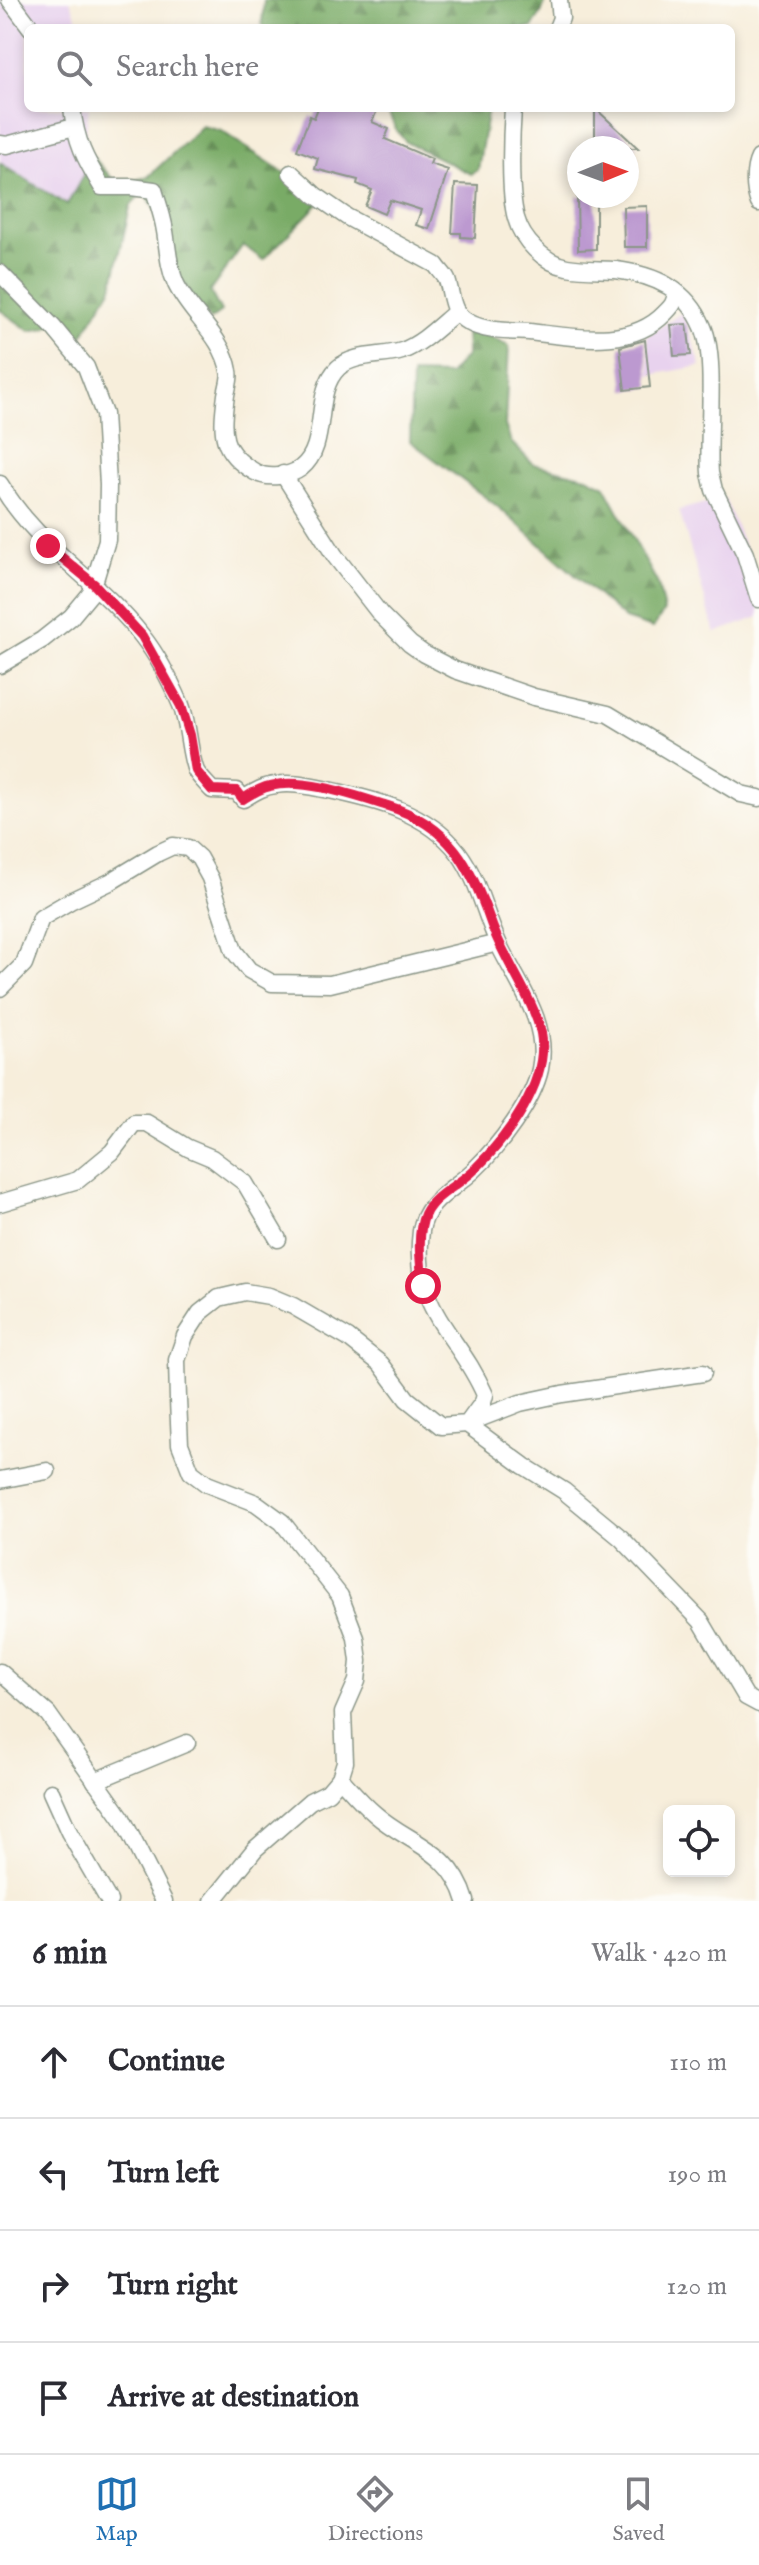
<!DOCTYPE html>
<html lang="en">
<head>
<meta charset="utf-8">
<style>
	:root { --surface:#fff; --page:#f2f2f3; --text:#2b2b33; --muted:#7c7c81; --line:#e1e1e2; --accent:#1f6fb2 }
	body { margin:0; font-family:"IM FELL English",serif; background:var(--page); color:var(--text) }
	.controls { position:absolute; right:24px; bottom:24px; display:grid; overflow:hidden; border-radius:12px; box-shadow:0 4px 12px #0003 }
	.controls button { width:72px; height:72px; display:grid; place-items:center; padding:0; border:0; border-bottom:2px solid var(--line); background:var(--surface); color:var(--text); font:40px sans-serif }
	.compass { position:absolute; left:567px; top:136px; width:72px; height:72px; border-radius:50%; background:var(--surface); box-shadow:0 4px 12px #0003; rotate:89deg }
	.stop { position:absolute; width:24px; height:24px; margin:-18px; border:6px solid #e11d48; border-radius:50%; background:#fff }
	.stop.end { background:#e11d48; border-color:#fff; box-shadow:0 2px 8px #0008 }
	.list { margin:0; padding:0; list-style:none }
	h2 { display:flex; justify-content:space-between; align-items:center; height:104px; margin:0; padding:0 32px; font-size:34px }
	h2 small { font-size:26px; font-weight:400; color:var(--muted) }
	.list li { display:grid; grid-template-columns:52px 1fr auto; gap:24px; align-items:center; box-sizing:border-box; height:112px; padding:0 32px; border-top:2px solid var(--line) }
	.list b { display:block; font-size:30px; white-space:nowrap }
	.list em { font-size:26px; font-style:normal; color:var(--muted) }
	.icon { flex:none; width:44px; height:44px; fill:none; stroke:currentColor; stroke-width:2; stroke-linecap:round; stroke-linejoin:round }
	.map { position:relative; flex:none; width:759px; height:1901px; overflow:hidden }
	.search { position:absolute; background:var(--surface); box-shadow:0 4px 12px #0003; left:24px; right:24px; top:24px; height:88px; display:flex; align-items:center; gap:20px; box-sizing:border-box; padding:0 28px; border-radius:12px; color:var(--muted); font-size:30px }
	.sheet { height:552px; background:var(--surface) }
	nav { display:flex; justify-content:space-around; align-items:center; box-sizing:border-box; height:112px; border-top:2px solid var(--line); background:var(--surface); font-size:22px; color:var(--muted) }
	nav a { display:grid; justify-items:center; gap:4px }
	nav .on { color:var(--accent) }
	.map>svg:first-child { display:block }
	.built { fill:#e8d2ee }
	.forest { fill:url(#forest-firs); stroke:#4c744d; stroke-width:2 }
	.building { fill:#bc99d0 }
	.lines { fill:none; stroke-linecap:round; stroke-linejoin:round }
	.street-casing { stroke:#8b9688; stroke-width:19 }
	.street { stroke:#fff; stroke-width:16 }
	.route { stroke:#e11d48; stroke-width:10 }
</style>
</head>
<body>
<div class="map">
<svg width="759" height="1901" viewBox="0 0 759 1901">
	<defs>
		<pattern id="forest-firs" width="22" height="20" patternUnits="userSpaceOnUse" patternTransform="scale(2)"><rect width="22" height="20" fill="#79ab66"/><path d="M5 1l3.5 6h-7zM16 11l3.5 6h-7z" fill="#638c55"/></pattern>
	</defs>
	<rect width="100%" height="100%" fill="#fdfcf7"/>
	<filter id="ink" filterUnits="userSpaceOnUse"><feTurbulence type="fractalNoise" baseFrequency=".0125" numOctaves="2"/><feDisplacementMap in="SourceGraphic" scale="16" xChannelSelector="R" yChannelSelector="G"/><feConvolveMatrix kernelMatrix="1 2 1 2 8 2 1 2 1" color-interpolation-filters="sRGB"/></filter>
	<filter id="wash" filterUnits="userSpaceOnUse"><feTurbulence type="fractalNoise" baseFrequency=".006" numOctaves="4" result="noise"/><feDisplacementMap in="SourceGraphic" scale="32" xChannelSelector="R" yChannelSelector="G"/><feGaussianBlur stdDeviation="1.8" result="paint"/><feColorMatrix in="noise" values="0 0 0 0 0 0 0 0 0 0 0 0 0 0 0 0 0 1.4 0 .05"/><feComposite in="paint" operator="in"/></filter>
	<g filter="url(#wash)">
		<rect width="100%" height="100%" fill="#f7eedb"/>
		<g class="built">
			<path d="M0 0H70L81 28H28V108H89L84 147 93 157 67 205 0 163Z"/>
			<path d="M683 312 701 366 650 375 647 336Z"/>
			<path d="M725 498 759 584V617L715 633 679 510Z"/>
		</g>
		<g class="forest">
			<path d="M264 0H545L542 11 532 28H265L262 24Z"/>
			<path d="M386 108H488L478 170 471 174 406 142 397 131Z"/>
			<path d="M202 126 221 131 297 181 319 203 263 260 243 245 210 291 221 312 210 320 178 280 164 228 144 189 130 207 112 287 81 338 63 318 45 328 30 331 0 310V163L67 205 93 157 117 184 148 177Z"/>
			<path d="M466 325 509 346 505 425 511 442 533 464 587 477 605 486 658 584 664 611 653 628 625 619 497 506 410 441 412 374 449 375 467 355Z"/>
		</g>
		<g id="blocks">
			<g class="building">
				<path d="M318 108H378L372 122 389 129 385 139 432 159 430 164 448 170 429 229 416 225 421 210 390 200 384 214 365 206 372 190 357 184 358 180 315 169 318 158 297 150 310 116 314 118Z"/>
				<path d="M595 108 638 148H585L595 137Z"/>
				<path d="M455 184 478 185 475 238 461 237V233H452Z"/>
				<path d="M577 196H596V249L578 250Z"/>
				<path d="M647 206V247H624L623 207Z"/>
				<path d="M687 324 691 355 674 356 671 325Z"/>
				<path d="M645 340 650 387 625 390 620 347Z"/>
			</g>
		</g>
	</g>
	<g filter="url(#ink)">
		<use href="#blocks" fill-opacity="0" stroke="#8b9688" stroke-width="2"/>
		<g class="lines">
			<g class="street-casing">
				<g id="street">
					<path d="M10 0 31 28"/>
					<path d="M557 28 561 18 559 0"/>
					<path d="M72 108C76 142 85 159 102 187H131L154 190C158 203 163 217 165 231 168 249 168 266 176 284 191 315 223 336 229 371 231 378 227 388 226 395 221 433 220 452 255 472 267 479 289 477 301 468 330 445 312 393 338 368 354 353 383 357 402 351 423 343 439 326 456 312"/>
					<path d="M513 108C511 136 509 193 516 218 522 240 544 263 567 267 583 270 600 269 616 270 655 275 687 289 703 327 717 359 707 435 710 473L714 490 745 554 759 599"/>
					<path d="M0 144 7 145 74 127"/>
					<path d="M759 158C753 170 754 190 759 203"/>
					<path d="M291 173 315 195 347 217 436 265C439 270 445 275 447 280 453 297 450 312 468 322 485 332 511 331 529 332 574 337 631 349 665 313 672 306 675 303 676 292"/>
					<path d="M0 273 53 327 86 367 104 414 108 485 107 540 91 593 71 617 42 640 0 665"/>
					<path d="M283 474 335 556 381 615 410 644 424 654 455 670 534 697 608 714 741 794 759 798"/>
					<path d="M0 484C38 548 98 579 142 636 157 655 171 682 181 705 189 725 189 754 196 771 199 777 207 784 212 790L237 791 243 799C253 793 263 786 276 785 294 782 311 787 329 790 376 800 427 812 458 852 480 881 485 918 502 951 521 988 549 1025 540 1069 533 1102 499 1146 475 1169 455 1189 425 1200 421 1231 411 1311 458 1332 485 1395L483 1402 467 1424 441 1426 407 1399 381 1364 348 1338 293 1306 269 1296 245 1292 219 1298 200 1313 185 1336 177 1360 178 1400 180 1444 191 1472 207 1484 256 1503 282 1522 340 1596 356 1638 359 1661 357 1681 343 1713 345 1762 340 1778 328 1792 310 1801 255 1849 213 1901"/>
					<path d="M0 988 24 964 41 918 70 901 110 882 158 853 173 846 188 848 199 858 210 878 234 951 249 970 272 983 330 984 498 943"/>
					<path d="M0 1203 78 1180 112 1152 134 1123H147L188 1148 212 1158 245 1183 278 1239"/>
					<path d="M468 1423 520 1403 562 1394 703 1373"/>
					<path d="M467 1424 524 1466 564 1491 621 1538 701 1621 746 1697 759 1704"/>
					<path d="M0 1480 47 1471"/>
					<path d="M0 1672 48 1714 122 1818 164 1901"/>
					<path d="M340 1778C351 1790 362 1803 375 1814 409 1844 451 1849 466 1901"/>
					<path d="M95 1781 187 1743"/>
					<path d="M51 1792 69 1832 109 1901"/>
				</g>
			</g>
			<use href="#street" class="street"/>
		</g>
	</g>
	<g class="lines" filter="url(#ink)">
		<path class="route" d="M48 546 94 584 142 636 181 706 190 735 196 771 212 790 237 791 243 799C251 794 260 788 270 786 303 777 356 796 388 806 450 825 471 866 491 923 503 958 534 1000 541 1033 550 1081 507 1138 474 1170 459 1185 434 1195 425 1214 416 1235 421 1264 423 1286"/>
	</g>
</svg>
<div class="controls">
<button><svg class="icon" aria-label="locate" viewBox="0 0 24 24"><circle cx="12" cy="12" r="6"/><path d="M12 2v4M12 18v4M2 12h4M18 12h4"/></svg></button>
</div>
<svg class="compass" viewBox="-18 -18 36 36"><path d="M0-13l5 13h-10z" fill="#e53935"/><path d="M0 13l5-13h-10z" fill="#7c7c81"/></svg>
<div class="stop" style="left:423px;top:1286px"></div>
<div class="stop end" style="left:48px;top:546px"></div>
<div class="search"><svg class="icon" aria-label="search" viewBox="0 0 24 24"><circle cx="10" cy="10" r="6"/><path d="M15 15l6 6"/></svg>Search here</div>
</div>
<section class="sheet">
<h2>6 min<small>Walk · 420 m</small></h2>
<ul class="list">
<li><svg class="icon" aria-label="ahead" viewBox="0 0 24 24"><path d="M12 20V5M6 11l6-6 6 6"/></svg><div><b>Continue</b></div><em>110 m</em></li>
<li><svg class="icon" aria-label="left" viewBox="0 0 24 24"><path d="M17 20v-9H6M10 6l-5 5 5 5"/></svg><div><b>Turn left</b></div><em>190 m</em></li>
<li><svg class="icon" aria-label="right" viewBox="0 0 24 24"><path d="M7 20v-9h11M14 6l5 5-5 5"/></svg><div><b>Turn right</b></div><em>120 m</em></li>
<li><svg class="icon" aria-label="arrive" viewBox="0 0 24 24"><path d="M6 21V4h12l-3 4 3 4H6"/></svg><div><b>Arrive at destination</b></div></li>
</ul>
</section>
<nav>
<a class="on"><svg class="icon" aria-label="map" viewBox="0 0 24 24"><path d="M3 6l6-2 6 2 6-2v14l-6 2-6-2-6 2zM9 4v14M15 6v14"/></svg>Map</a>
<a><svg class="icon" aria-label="directions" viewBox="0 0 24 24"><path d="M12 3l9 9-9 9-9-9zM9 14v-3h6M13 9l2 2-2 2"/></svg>Directions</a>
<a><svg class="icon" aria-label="saved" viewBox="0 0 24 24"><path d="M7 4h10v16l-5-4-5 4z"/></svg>Saved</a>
</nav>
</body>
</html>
